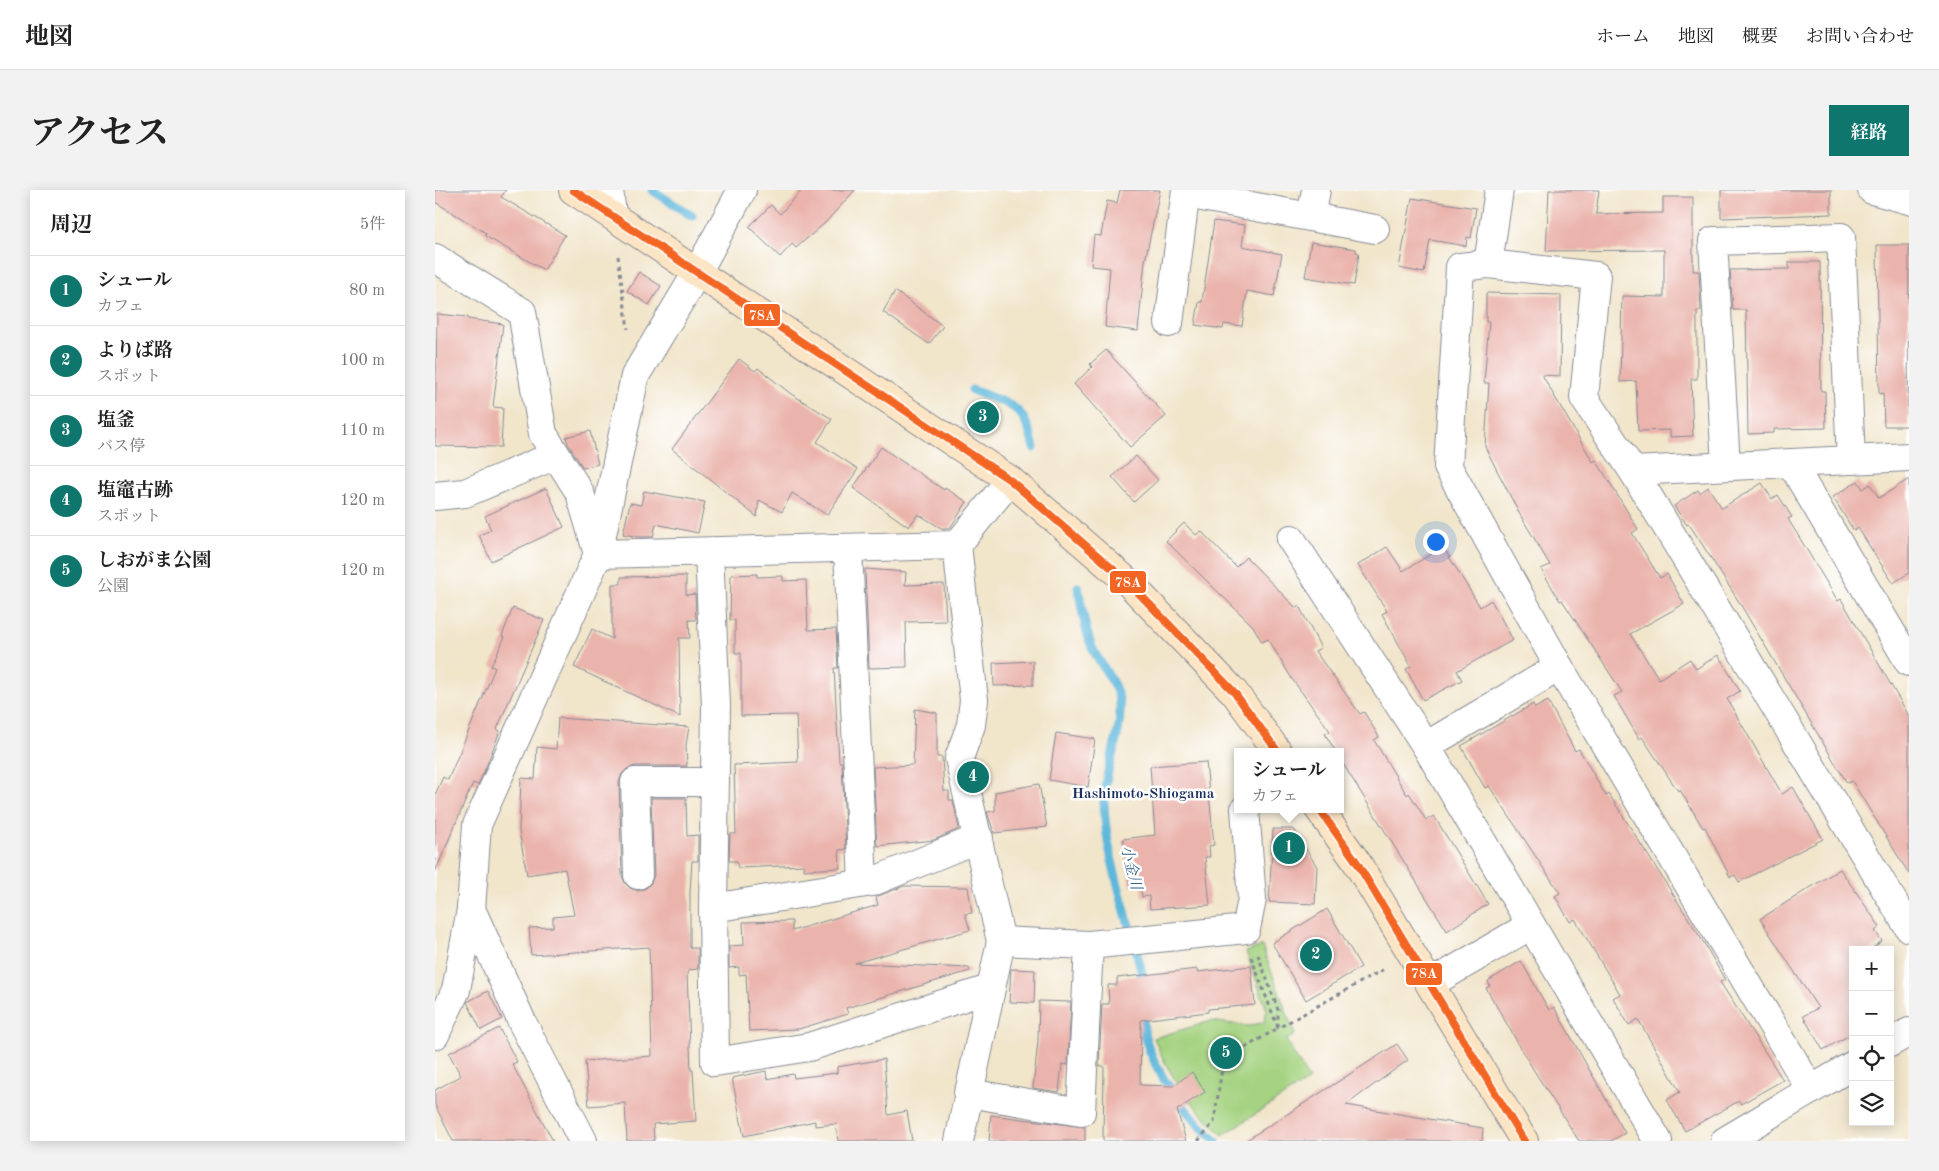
<!DOCTYPE html>
<html lang="ja">
<head>
<meta charset="utf-8">
<style>
	:root { --surface:#fff; --page:#f2f2f2; --text:#222; --muted:#767676; --line:#e0e0e0; --accent:#0f766e }
	body { margin:0; font-family:"Old Standard TT","Noto Serif JP",serif; background:var(--page); color:var(--text) }
	.controls { position:absolute; right:15px; bottom:15px; display:grid; overflow:hidden; border-radius:0px; box-shadow:0 2px 12px #0003 }
	.controls button { width:45px; height:45px; display:grid; place-items:center; padding:0; border:0; border-bottom:1px solid var(--line); background:var(--surface); color:var(--text); font:25px sans-serif }
	.you { position:absolute; left:1000px; top:351px; width:18px; height:18px; margin:-12px; border:4px solid #fff; border-radius:50%; background:#1a73e8; box-shadow:0 0 0 8px #1a73e833 }
	.badge { display:grid; place-items:center; width:32px; height:32px; border-radius:50%; background:var(--accent); color:#fff; font-size:16px; font-weight:700 }
	.pin { position:absolute; translate:-50% -50%; border:2px solid #fff; box-shadow:0 1px 5px #0006 }
	.popup { position:absolute; left:799px; top:558px; width:110px; height:65px; box-sizing:border-box; display:grid; place-content:center; border-radius:0px; background:var(--surface); filter:drop-shadow(0 1px 4px #0005); font-size:16px; white-space:nowrap; color:var(--muted) }
	.popup b { font-size:19px; color:var(--text) }
	.popup::after { content:''; position:absolute; left:50%; top:100%; margin-left:-10px; border:10px solid transparent; border-top-color:var(--surface) }
	.list { margin:0; padding:0; list-style:none }
	h2 { display:flex; justify-content:space-between; align-items:center; height:65px; margin:0; padding:0 20px; font-size:21px }
	h2 small { font-size:16px; font-weight:400; color:var(--muted) }
	.list li { display:grid; grid-template-columns:32px 1fr auto; gap:15px; align-items:center; box-sizing:border-box; height:70px; padding:0 20px; border-top:1px solid var(--line) }
	.list b { display:block; font-size:19px; white-space:nowrap }
	.list p { margin:0; font-size:16px; white-space:nowrap; color:var(--muted) }
	.list em { font-size:16px; font-style:normal; color:var(--muted) }
	.icon { flex:none; width:28px; height:28px; fill:none; stroke:currentColor; stroke-width:2; stroke-linecap:round; stroke-linejoin:round }
	.map { position:relative; flex:none; width:1474px; height:951px; overflow:hidden; border-radius:0px }
	header { display:flex; align-items:center; gap:30px; box-sizing:border-box; height:70px; padding:0 25px; background:var(--surface); border-bottom:1px solid var(--line) }
	header strong { font-size:24px }
	nav { display:flex; gap:28px; margin-inline-start:auto; font-size:18px }
	.intro { display:flex; align-items:center; justify-content:space-between; box-sizing:border-box; height:120px; padding:0 30px }
	h1 { margin:0; font-size:35px }
	.button { padding:12px 22px; border-radius:0px; background:var(--accent); color:#fff; font-size:18px; font-weight:700 }
	main { display:flex; gap:30px; padding:0 30px }
	aside { flex:1; background:var(--surface); border-radius:0px; box-shadow:0 2px 12px #0003 }
	.map>svg:first-child { display:block }
	.green { fill:#a5d381; stroke:#608170 }
	.lines { fill:none; stroke-linecap:round; stroke-linejoin:round }
	.stream { stroke:#5eb7dc; stroke-width:9 }
	.building { fill:#eab3ab }
	.street-casing { stroke:#868a94; stroke-width:30 }
	.secondary-casing { stroke:#868a94; stroke-width:30 }
	.path { stroke:#868a94; stroke-width:3; stroke-dasharray:4 4; stroke-linecap:butt }
	.street { stroke:#fff; stroke-width:28 }
	.secondary { stroke:#fce5c4; stroke-width:28 }
	.bus-1-casing { stroke:#fff; stroke-width:11 }
	.bus-1 { stroke:#f26522; stroke-width:8 }
	.labels { text-anchor:middle; dominant-baseline:central; stroke-width:5; stroke-linejoin:round; paint-order:stroke }
	.neighbourhood-label { font-size:15px; font-weight:bold; fill:#1b2f5e; stroke:#fff }
	.water-label { font-size:15px; font-style:italic; fill:#325f8a; stroke:#fff }
	.line-badge { stroke:#fff; stroke-width:2 }
	.badge-label { font-size:14px; text-anchor:middle; font-weight:bold; fill:#fff }
</style>
</head>
<body>
<header>
<strong>地図</strong>
<nav><a>ホーム</a><a>地図</a><a>概要</a><a>お問い合わせ</a></nav>
</header>
<div class="intro"><h1>アクセス</h1><a class="button">経路</a></div>
<main>
<aside>
<h2>周辺<small>5件</small></h2>
<ul class="list">
<li><span class="badge">1</span><div><b>シュール</b><p>カフェ</p></div><em>80 m</em></li>
<li><span class="badge">2</span><div><b>よりば路</b><p>スポット</p></div><em>100 m</em></li>
<li><span class="badge">3</span><div><b>塩釜</b><p>バス停</p></div><em>110 m</em></li>
<li><span class="badge">4</span><div><b>塩竈古跡</b><p>スポット</p></div><em>120 m</em></li>
<li><span class="badge">5</span><div><b>しおがま公園</b><p>公園</p></div><em>120 m</em></li>
</ul>
</aside>
<div class="map">
<svg width="1474" height="951" viewBox="0 0 1474 951">
	<rect width="100%" height="100%" fill="#fff"/>
	<filter id="ink" filterUnits="userSpaceOnUse"><feTurbulence type="fractalNoise" baseFrequency=".02" numOctaves="2"/><feDisplacementMap in="SourceGraphic" scale="10" xChannelSelector="R" yChannelSelector="G"/><feConvolveMatrix kernelMatrix="1 2 1 2 8 2 1 2 1" color-interpolation-filters="sRGB"/></filter>
	<filter id="wash" filterUnits="userSpaceOnUse"><feTurbulence type="fractalNoise" baseFrequency=".0096" numOctaves="4" result="noise"/><feDisplacementMap in="SourceGraphic" scale="20" xChannelSelector="R" yChannelSelector="G"/><feGaussianBlur stdDeviation="1.12" result="paint"/><feColorMatrix in="noise" values="0 0 0 0 0 0 0 0 0 0 0 0 0 0 0 0 0 1.4 0 .05"/><feComposite in="paint" operator="in"/></filter>
	<g filter="url(#wash)">
		<rect width="100%" height="100%" fill="#f1e5ca"/>
		<path class="green" d="M827 756 860 845 851 850 874 890 788 945C756 915 735 889 719 848L776 831 814 836 829 832 832 820 811 762Z"/>
		<g class="lines">
			<g class="stream">
				<path d="M217 0 257 26"/>
				<path d="M537 200C577 216 589 213 599 258"/>
				<path d="M643 397C647 416 649 439 657 457 665 476 683 493 685 515 687 547 670 576 669 608 668 658 694 730 706 779L707 797"/>
				<path d="M708 820C709 828 708 838 710 847 721 886 751 924 781 951"/>
			</g>
		</g>
		<g id="blocks">
			<g class="building">
				<path d="M0 0H71L66 7 130 45 109 80 50 46 51 43 0 12Z"/>
				<path d="M367 0H420L390 33 361 58 357 54 345 67 314 37 336 15 345 24Z"/>
				<path d="M685 0H725L710 71 703 141 670 137 675 78 656 76 659 45 666 46 672 11 682 13Z"/>
				<path d="M1114 0H1164L1161 24 1228 23V7H1258V81H1264L1266 121H1262V189H1256L1258 246 1235 247V240L1203 241 1201 191 1185 192 1187 106 1229 107V60L1111 61Z"/>
				<path d="M1286 0H1396V24L1286 28Z"/>
				<path d="M977 8 1041 18 1036 48 1032 47 1031 56 995 50 989 83 964 78Z"/>
				<path d="M779 31 810 35 807 56 847 64 839 106 812 101 807 136 789 134 788 139 760 135 764 112H767Z"/>
				<path d="M876 52 921 59V62L924 63 919 95 870 87Z"/>
				<path d="M1442 55H1474L1473 236H1449L1448 203 1444 204Z"/>
				<path d="M1354 72H1385L1386 201H1390L1391 238 1339 239V243L1313 244 1311 120H1298L1295 80 1354 79Z"/>
				<path d="M204 82 226 96 214 115 192 101Z"/>
				<path d="M460 101 508 136 494 154 448 122Z"/>
				<path d="M1051 103 1126 105 1125 186 1107 185 1158 272 1161 270 1203 339 1197 343 1225 388 1232 384 1249 414 1195 444 1224 489 1255 469 1261 479 1283 465 1305 501 1292 509 1347 604 1358 597 1388 649 1304 692 1300 685 1295 687 1270 637 1268 638 1245 600 1243 601 1207 547 1204 549 1179 506 1187 502 1127 410 1125 411 1106 379 1115 375 1084 323 1050 257 1054 193H1049L1054 132H1051Z"/>
				<path d="M2 124 33 127V129L68 134 58 217 68 218 66 257 0 256Z"/>
				<path d="M671 160 731 226 695 257 639 194 657 177 655 174Z"/>
				<path d="M304 169 320 181 323 178 356 204 397 229 382 252 423 279 392 325 357 303 347 322 324 310 322 327 237 259Z"/>
				<path d="M155 241 163 274 148 278 133 254 131 247Z"/>
				<path d="M446 257 509 300 510 298 532 312 515 338H506L483 324 474 337 418 298Z"/>
				<path d="M701 266 723 290 699 312 677 287Z"/>
				<path d="M1474 289V383L1458 393 1423 338 1419 341 1398 307 1423 291 1428 299 1435 294 1444 308Z"/>
				<path d="M1327 293 1337 309 1343 305 1357 327 1353 329 1403 411 1406 409 1474 526V684L1417 591 1412 593 1301 407 1254 334 1252 335 1239 316 1263 300 1265 303 1273 297 1287 318Z"/>
				<path d="M111 298 129 337 56 371 44 345 56 340 50 326Z"/>
				<path d="M209 301 270 312 263 343 221 334 218 347H204L188 344 195 313 206 315Z"/>
				<path d="M749 333 761 345 766 341 801 377 811 367 861 418 864 416 886 458 880 461 925 524 929 522 944 547 939 550 972 605 974 603 991 630 999 626 1053 714 1012 741 905 569V562H901L890 544 895 541 857 489 833 449 827 452 818 436 731 351Z"/>
				<path d="M952 357 968 381 1008 357 1045 417 1056 410 1078 450 1022 481 1027 490 988 510 971 479 976 476 947 424 952 421 923 375Z"/>
				<path d="M430 379 471 382 470 395 509 394 511 431 471 432 472 477 434 478Z"/>
				<path d="M322 384V387L348 386V391L371 390 373 440 401 439 403 478H399L404 572H407L411 659 404 660 405 678 369 680V675L303 678 302 671H294L295 644H301L299 575 363 572 361 525 306 526V463H300V430H295L296 385Z"/>
				<path d="M251 386V405L260 404 261 430H254L255 448H244L245 527 139 477 157 439 177 449V394H186V387Z"/>
				<path d="M78 418 109 430 62 539 65 541 50 579 43 595 38 593 0 682V605L8 587 13 590 60 478 56 476 70 447 67 446Z"/>
				<path d="M598 471V495L559 496 558 473Z"/>
				<path d="M1113 511 1140 561 1144 559 1171 606 1174 604 1269 753 1290 790 1285 792 1348 890 1306 914 1304 911 1250 941 1232 910 1245 902 1203 829 1194 835 1178 808 1185 804 1140 729 1135 732 1120 706 1125 703 1054 596 1050 598 1026 556 1098 514 1100 518Z"/>
				<path d="M480 519 502 523V567H507L509 601H514V610H518L524 639 499 650 442 656 438 577 478 575Z"/>
				<path d="M123 528 254 537 251 555 252 576H200L192 579 187 584 184 592 187 686 190 693 195 698 203 701 211 698 216 693 219 685 216 608H251L252 646 263 645V671H257L255 702V758H263V779L254 780 252 783 256 880H258L261 931 218 934 219 951H192L190 913 154 916 150 871 217 866 214 757 96 765 94 738 118 737V727L139 725 130 679 92 685 84 641 86 588 100 589 102 557 121 559Z"/>
				<path d="M621 543 660 549 653 597 614 590Z"/>
				<path d="M771 572 779 655 774 656 775 667H770L775 715 715 719 714 706 707 707 706 695 695 696 688 649 720 645 715 576Z"/>
				<path d="M604 594 612 637 559 643 552 622 560 621V602Z"/>
				<path d="M838 639H859L882 677 880 714 834 712Z"/>
				<path d="M1405 679 1445 737 1440 741 1447 751 1435 760H1418V843L1388 860 1368 826 1383 818 1325 729Z"/>
				<path d="M469 696 533 697 537 723 530 724 535 740 420 773 534 778 535 781 411 818 413 824 364 839 314 841 311 784 304 785V777L294 778V756L309 755 308 732 357 731V741L443 715 441 707Z"/>
				<path d="M892 719 926 777 871 810 837 753Z"/>
				<path d="M1086 771 1114 820 1119 817 1190 943 1176 951H1144L1098 879 1051 798 1055 796 1053 791Z"/>
				<path d="M816 776 820 815 773 819V822L706 830 705 895 738 896 757 882 770 902 742 920 751 951H668L669 876H664L667 814H674L673 795H682V788L762 779V782Z"/>
				<path d="M576 779 600 780 599 813 574 812Z"/>
				<path d="M53 801 67 829 46 840 32 812Z"/>
				<path d="M604 811 636 812 633 875 627 874 624 902 598 898 603 851Z"/>
				<path d="M64 838 82 872 77 874 118 951H18L0 915V900L26 886 14 863Z"/>
				<path d="M962 854 973 870 911 915 1048 938 1047 951H810Z"/>
				<path d="M449 869 453 925 472 921 477 951H403L401 934 380 936V931L309 946 297 888 331 881 332 889 358 884 359 888 402 883V877Z"/>
				<path d="M556 925 650 937V951H554Z"/>
			</g>
		</g>
	</g>
	<g filter="url(#ink)">
		<use href="#blocks" fill-opacity="0" stroke="#868a94" stroke-width="1"/>
		<g class="lines">
			<g class="street-casing">
				<g id="street">
					<path d="M174 0 177 24"/>
					<path d="M1437 0 1474 10"/>
					<path d="M751 4 940 39"/>
					<path d="M876 27 881 0"/>
					<path d="M0 68 87 122 108 244 145 303 163 364 522 355 539 510 536 535 524 568 566 751 524 951"/>
					<path d="M1053 74 1064 0"/>
					<path d="M734 133 751 0"/>
					<path d="M1356 273 1474 472"/>
					<path d="M1291 276 1278 51 1406 47 1416 270"/>
					<path d="M1198 281 1474 267"/>
					<path d="M0 306 30 303 121 265"/>
					<path d="M856 349 991 556"/>
					<path d="M522 355 575 290"/>
					<path d="M413 359 428 693"/>
					<path d="M274 363 281 516 278 718 280 872 374 857 554 799"/>
					<path d="M1124 477 1376 900"/>
					<path d="M203 685 200 592H280"/>
					<path d="M278 718 437 692 544 648"/>
					<path d="M566 751 654 755 811 739 817 709 810 619"/>
					<path d="M995 794 1096 735"/>
					<path d="M0 845 21 800 36 719"/>
					<path d="M1455 853 1474 842"/>
					<path d="M533 903 646 922 654 755"/>
					<path d="M148 951 87 832 36 719 42 635 163 364 200 186 263 81 307 0"/>
					<path d="M1223 951 991 556 1124 477 1013 277 1025 77 1053 74 1161 86 1149 208 1198 281 1474 738"/>
					<path d="M1290 951 1418 875"/>
				</g>
			</g>
			<g class="secondary-casing">
				<g id="secondary">
					<path d="M138 0 575 290 694 393 799 502 843 562"/>
					<path d="M884 619 921 671 1089 951"/>
				</g>
			</g>
			<g class="path">
				<path d="M183 66 193 139"/>
				<path d="M816 767 843 838 951 778"/>
				<path d="M763 951 779 932 788 871 843 838V820L823 765"/>
			</g>
			<use href="#street" class="street"/>
			<use href="#secondary" class="secondary"/>
			<g class="bus-1-casing">
				<g id="bus-1">
					<path d="M138 0 575 290 694 393 799 502 843 562"/>
					<path d="M884 619 921 671 1089 951"/>
				</g>
			</g>
			<use href="#bus-1" class="bus-1"/>
		</g>
	</g>
	<g class="labels">
		<g class="neighbourhood-label">
			<text x="708" y="604">Hashimoto-Shiogama</text>
		</g>
		<g class="water-label">
			<text transform="translate(695 678) rotate(76)">小金川</text>
		</g>
	</g>
	<g class="line-badge">
		<rect x="308" y="113" width="38" height="24" rx="5" fill="#f26522"/>
		<rect x="674" y="380" width="38" height="24" rx="5" fill="#f26522"/>
		<rect x="970" y="772" width="38" height="24" rx="5" fill="#f26522"/>
	</g>
	<g class="badge-label">
		<text x="327" y="130">78A</text>
		<text x="693" y="397">78A</text>
		<text x="989" y="788">78A</text>
	</g>
</svg>
<div class="controls">
<button>+</button>
<button>−</button>
<button><svg class="icon" aria-label="locate" viewBox="0 0 24 24"><circle cx="12" cy="12" r="6"/><path d="M12 2v4M12 18v4M2 12h4M18 12h4"/></svg></button>
<button><svg class="icon" aria-label="layers" viewBox="0 0 24 24"><path d="M12 4l9 5-9 5-9-5zM3 14l9 5 9-5"/></svg></button>
</div>
<div class="you"></div>
<div class="pin badge" style="left:854px;top:658px">1</div>
<div class="popup"><b>シュール</b>カフェ</div>
<div class="pin badge" style="left:881px;top:765px">2</div>
<div class="pin badge" style="left:548px;top:227px">3</div>
<div class="pin badge" style="left:538px;top:587px">4</div>
<div class="pin badge" style="left:791px;top:863px">5</div>
</div>
</main>
</body>
</html>
